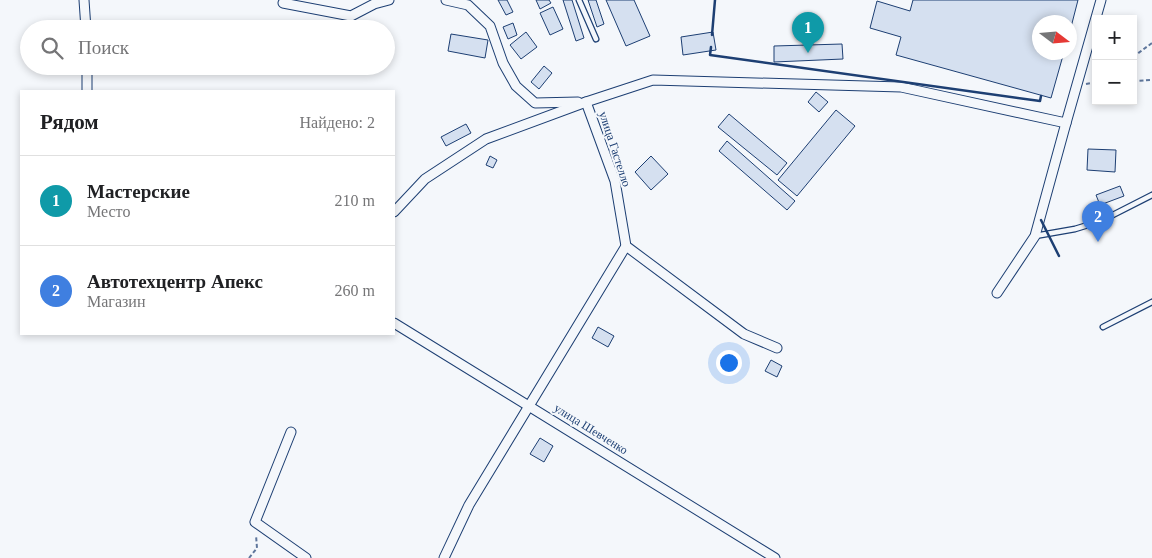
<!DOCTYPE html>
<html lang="ru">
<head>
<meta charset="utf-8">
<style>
	:root { --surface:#fff; --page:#f6f6f6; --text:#202124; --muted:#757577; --line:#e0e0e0; --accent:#c62828 }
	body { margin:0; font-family:"Times New Roman",serif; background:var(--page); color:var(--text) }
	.controls { position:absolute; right:15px; top:15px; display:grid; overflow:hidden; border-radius:0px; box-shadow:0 2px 8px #0003 }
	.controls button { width:45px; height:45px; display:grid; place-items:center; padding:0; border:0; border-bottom:1px solid var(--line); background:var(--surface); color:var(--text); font:25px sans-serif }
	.compass { position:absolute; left:1032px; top:15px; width:45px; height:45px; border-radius:50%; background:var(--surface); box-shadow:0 2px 8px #0003; rotate:106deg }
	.you { position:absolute; left:728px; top:362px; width:18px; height:18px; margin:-12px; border:4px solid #fff; border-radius:50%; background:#1a73e8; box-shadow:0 0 0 8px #1a73e833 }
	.badge { display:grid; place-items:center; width:32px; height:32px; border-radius:50%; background:var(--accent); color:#fff; font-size:16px; font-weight:700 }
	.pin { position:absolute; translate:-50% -41px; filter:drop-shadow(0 1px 2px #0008) }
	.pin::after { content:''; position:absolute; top:26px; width:18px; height:15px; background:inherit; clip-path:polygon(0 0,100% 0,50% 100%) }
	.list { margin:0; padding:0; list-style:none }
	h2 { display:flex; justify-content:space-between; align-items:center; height:65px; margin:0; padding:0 20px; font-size:21px }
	h2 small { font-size:16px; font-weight:400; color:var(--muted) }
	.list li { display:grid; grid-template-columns:32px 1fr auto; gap:15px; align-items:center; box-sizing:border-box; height:90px; padding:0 20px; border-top:1px solid var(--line) }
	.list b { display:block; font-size:19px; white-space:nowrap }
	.list p { margin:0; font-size:16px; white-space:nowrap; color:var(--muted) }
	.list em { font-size:16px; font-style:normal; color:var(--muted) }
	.icon { flex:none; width:28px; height:28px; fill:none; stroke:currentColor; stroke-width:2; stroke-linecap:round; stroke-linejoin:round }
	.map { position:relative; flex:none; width:1152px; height:558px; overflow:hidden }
	.search { position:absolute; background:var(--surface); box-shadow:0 2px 8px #0003; left:20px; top:20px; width:375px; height:55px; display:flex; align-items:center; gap:12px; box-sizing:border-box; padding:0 18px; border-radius:28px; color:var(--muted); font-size:19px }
	.panel { position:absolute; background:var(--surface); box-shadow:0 2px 8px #0003; left:20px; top:90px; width:375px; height:245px; border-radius:0px }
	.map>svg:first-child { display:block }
	.building { fill:#d5e0f0; stroke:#1d3f73 }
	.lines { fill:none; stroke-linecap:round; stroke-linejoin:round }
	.service-casing { stroke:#1d3f73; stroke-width:7 }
	.minor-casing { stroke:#1d3f73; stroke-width:11 }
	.path { stroke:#5e769c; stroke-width:2; stroke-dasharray:4 2.5; stroke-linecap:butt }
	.service { stroke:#f4f7fb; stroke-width:4.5 }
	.minor { stroke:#f4f7fb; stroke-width:9 }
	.wall { stroke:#1d3f73; stroke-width:2.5 }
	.labels { text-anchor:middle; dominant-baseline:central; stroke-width:4; stroke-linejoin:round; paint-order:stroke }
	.street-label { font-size:12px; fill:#1d3f73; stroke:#f4f7fb }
</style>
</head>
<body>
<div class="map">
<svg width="1152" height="558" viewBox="0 0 1152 558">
	<rect width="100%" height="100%" fill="#f4f7fb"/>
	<g class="building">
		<path d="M498 0H507L513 12 506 15Z"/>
		<path d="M536 0H549L551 3 540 9Z"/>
		<path d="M563 0H572L584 38 576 41Z"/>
		<path d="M588 0H596L604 24 597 27Z"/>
		<path d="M606 0H634L650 36 626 46Z"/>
		<path d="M913 0H1078L1070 31V22H1040V52H1064L1051 98 896 55 901 37 870 28 877 1 910 11Z"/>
		<path d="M553 7 563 29 550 35 540 13Z"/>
		<path d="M513 23 517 35 508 39 503 27Z"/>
		<path d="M526 32 537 47 521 59 510 45Z"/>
		<path d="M713 32 716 50 683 55 681 37Z"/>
		<path d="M451 34 488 40 485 58 448 51Z"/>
		<path d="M842 44 843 59 774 62V46Z"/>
		<path d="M544 66 552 73 539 89 531 82Z"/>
		<path d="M816 92 828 102 819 112 808 102Z"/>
		<path d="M836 110 855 126 797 196 778 180Z"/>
		<path d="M729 114 787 163 777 175 718 127Z"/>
		<path d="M466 124 471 133 446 146 441 137Z"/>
		<path d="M727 141 795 201 787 210 719 151Z"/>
		<path d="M1088 149 1116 150 1115 172 1087 170Z"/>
		<path d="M490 156 497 160 493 168 486 165Z"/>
		<path d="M651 156 668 174 651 190 635 172Z"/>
		<path d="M1120 186 1124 196 1100 205 1096 195Z"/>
		<path d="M598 327 614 336 608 347 592 338Z"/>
		<path d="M771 360 782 366 777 377 765 371Z"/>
		<path d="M540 438 553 446 544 462 530 454Z"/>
	</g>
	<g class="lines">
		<g class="service-casing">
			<g id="service">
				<path d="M579 0 596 39"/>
				<path d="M1035 236 1075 229 1101 221 1152 195"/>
				<path d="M1103 327 1152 302"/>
			</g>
		</g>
		<g class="minor-casing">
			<g id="minor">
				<path d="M84 0 86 29"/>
				<path d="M446 0 468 5 490 26 503 63 516 86 535 103 578 102"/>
				<path d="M283 3 351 16 374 4 389 0"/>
				<path d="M87 66V91"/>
				<path d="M586 102 615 181 626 246 744 334 777 348"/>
				<path d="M394 212 425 179 486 139 586 102 653 80 901 87 1066 123 1101 0"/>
				<path d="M997 293 1035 236 1066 123"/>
				<path d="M394 323 775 558"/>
				<path d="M291 432 255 522 306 558"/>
				<path d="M444 558 469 505 626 246"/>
			</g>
		</g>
		<g class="path">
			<path d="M1133 57 1152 43"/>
			<path d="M1133 81 1152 80"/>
			<path d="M1086 84 1096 82"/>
			<path d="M249 558 257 548 256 535"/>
		</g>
		<use href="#service" class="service"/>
		<use href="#minor" class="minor"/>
		<g class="wall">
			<path d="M712 35 715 0"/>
			<path d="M711 47 710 55 1040 101 1041 96"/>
			<path d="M1041 220 1059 256"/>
		</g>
	</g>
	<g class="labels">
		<g class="street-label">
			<text transform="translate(615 149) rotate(72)">улица Гастелло</text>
			<text transform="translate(591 429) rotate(32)">улица Шевченко</text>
		</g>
	</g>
</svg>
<div class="controls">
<button>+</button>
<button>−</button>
</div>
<svg class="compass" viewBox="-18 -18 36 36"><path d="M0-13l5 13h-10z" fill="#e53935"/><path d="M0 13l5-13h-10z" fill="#757577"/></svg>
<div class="you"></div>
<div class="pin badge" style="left:808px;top:53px;background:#0f9aa8">1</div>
<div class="pin badge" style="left:1098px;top:242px;background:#3f7fe0">2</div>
<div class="search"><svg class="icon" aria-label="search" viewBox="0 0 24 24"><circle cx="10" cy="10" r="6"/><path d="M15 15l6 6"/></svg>Поиск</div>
<section class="panel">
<h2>Рядом<small>Найдено: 2</small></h2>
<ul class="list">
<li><span class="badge" style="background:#0f9aa8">1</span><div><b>Мастерские</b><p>Место</p></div><em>210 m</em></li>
<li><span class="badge" style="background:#3f7fe0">2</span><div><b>Автотехцентр Апекс</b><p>Магазин</p></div><em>260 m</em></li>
</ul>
</section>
</div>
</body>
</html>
